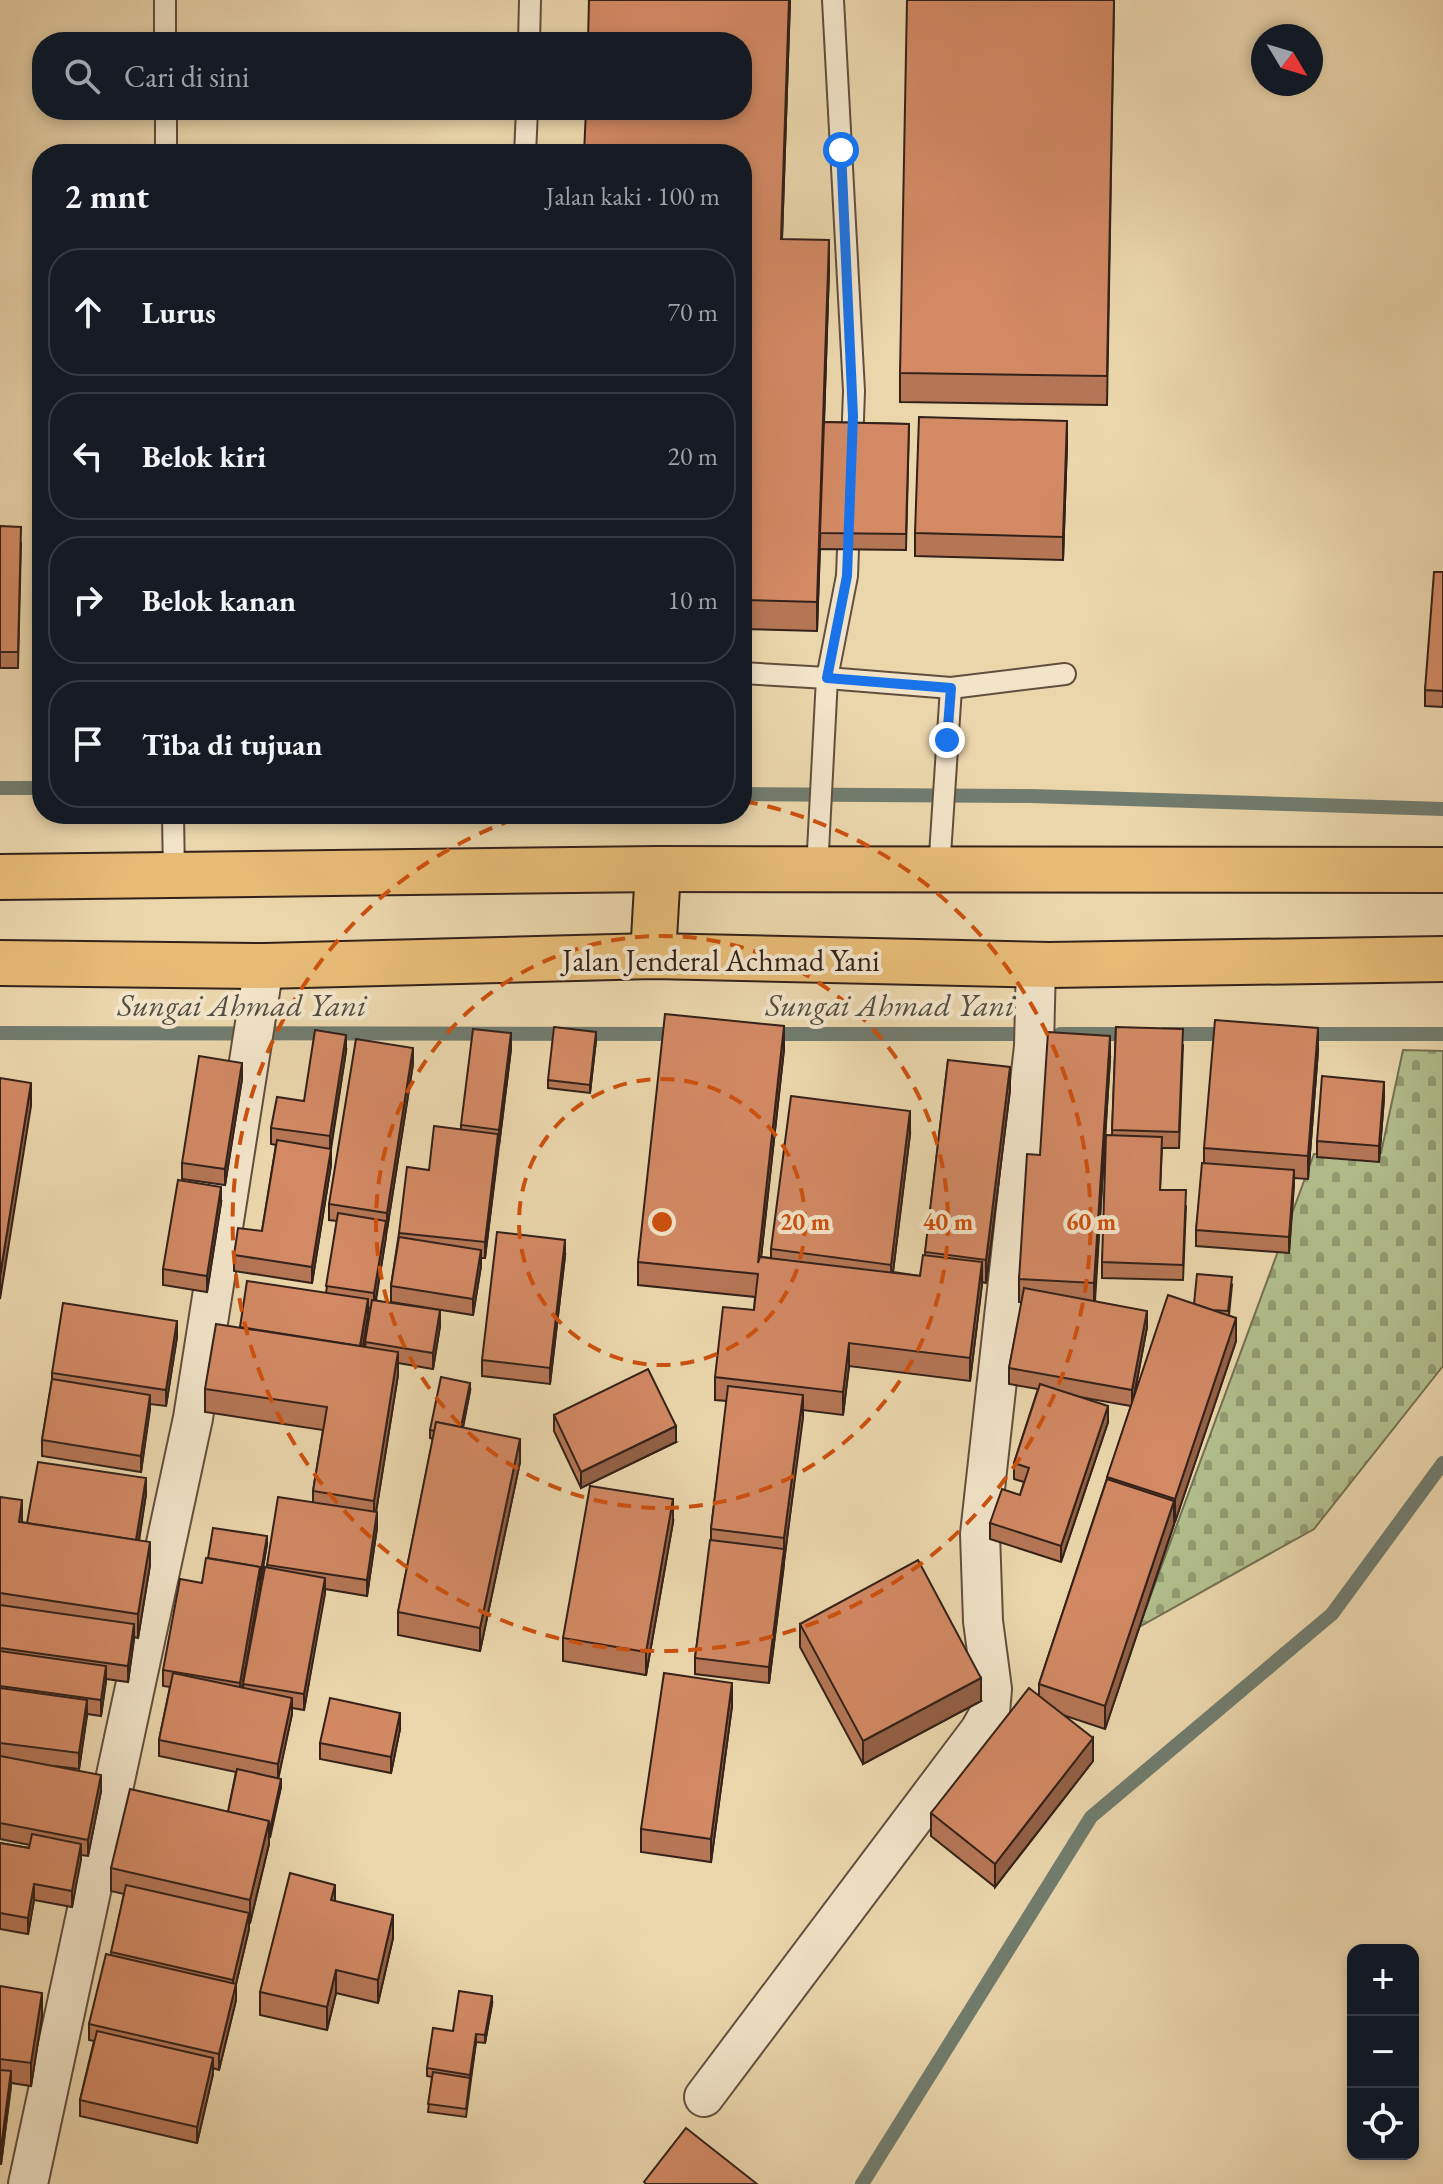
<!DOCTYPE html>
<html lang="id">
<head>
<meta charset="utf-8">
<style>
	:root { --surface:#171b24; --page:#20242c; --text:#f1f3f6; --muted:#9ea1a6; --line:#363941 }
	body { margin:0; font-family:"EB Garamond",serif; background:var(--page); color:var(--text) }
	.controls { position:absolute; right:24px; bottom:24px; display:grid; overflow:hidden; border-radius:16px; box-shadow:0 4px 12px #0003 }
	.controls button { width:72px; height:72px; display:grid; place-items:center; padding:0; border:0; border-bottom:2px solid var(--line); background:var(--surface); color:var(--text); font:40px sans-serif }
	.compass { position:absolute; left:1251px; top:24px; width:72px; height:72px; border-radius:50%; background:var(--surface); box-shadow:0 4px 12px #0003; rotate:128deg }
	.stop { position:absolute; width:24px; height:24px; margin:-18px; border:6px solid #1a73e8; border-radius:50%; background:#fff }
	.stop.end { background:#1a73e8; border-color:#fff; box-shadow:0 2px 8px #0008 }
	.list { margin:0; padding:0; list-style:none }
	h2 { display:flex; justify-content:space-between; align-items:center; height:104px; margin:0; padding:0 32px; font-size:34px }
	h2 small { font-size:26px; font-weight:400; color:var(--muted) }
	.list li { display:grid; grid-template-columns:52px 1fr auto; gap:24px; align-items:center; box-sizing:border-box; height:128px; margin:0 16px 16px; padding:0 16px; border:2px solid var(--line); border-radius:32px }
	.list b { display:block; font-size:30px; white-space:nowrap }
	.list em { font-size:26px; font-style:normal; color:var(--muted) }
	.icon { flex:none; width:44px; height:44px; fill:none; stroke:currentColor; stroke-width:2; stroke-linecap:round; stroke-linejoin:round }
	.map { position:relative; flex:none; width:1443px; height:2184px; overflow:hidden }
	.search { position:absolute; background:var(--surface); box-shadow:0 4px 12px #0003; left:32px; top:32px; width:720px; height:88px; display:flex; align-items:center; gap:20px; box-sizing:border-box; padding:0 28px; border-radius:32px; color:var(--muted); font-size:30px }
	.panel { position:absolute; background:var(--surface); box-shadow:0 4px 12px #0003; left:32px; top:144px; width:720px; height:680px; border-radius:32px }
	.map>svg:first-child { display:block }
	.cemetery { fill:url(#cemetery-stones); stroke:#737053; stroke-width:2 }
	.lines { fill:none; stroke-linecap:round; stroke-linejoin:round }
	.stream { stroke:#717c6e; stroke-width:14 }
	.lane-casing { stroke:#624e3e; stroke-width:24 }
	.street-casing { stroke:#624e3e; stroke-width:42 }
	.highway-casing { stroke:#342119; stroke-width:48 }
	.lane { stroke:#f2e4c9; stroke-width:20 }
	.street { stroke:#f2e4c9; stroke-width:38 }
	.highway { stroke:#e6bb76; stroke-width:44 }
	.wall { fill:#b57656; stroke:#342119; stroke-width:2; fill-rule:evenodd }
	.shaded-wall { fill:#936046; stroke:#342119; stroke-width:2 }
	.building { fill:#d28964; stroke:#342119; stroke-width:2 }
	.route { stroke:#1a73e8; stroke-width:10 }
	.ring { fill:none; stroke:#cd510e; stroke-width:4; stroke-dasharray:14 10 }
	.labels { text-anchor:middle; dominant-baseline:central; stroke-width:8; stroke-linejoin:round; paint-order:stroke }
	.street-label { font-size:30px; fill:#342119; stroke:#f2e4c9 }
	.water-label { font-size:32px; font-style:italic; fill:#524f43; stroke:#f2e4c9 }
	.centre { fill:#cd510e; stroke:#f2e4c9; stroke-width:4 }
	.ring-label { font-size:24px; text-anchor:middle; font-weight:bold; fill:#cd510e; stroke:#f2e4c9; stroke-width:8; stroke-linejoin:round; paint-order:stroke }
</style>
</head>
<body>
<div class="map">
<svg width="1443" height="2184" viewBox="0 0 1443 2184">
	<defs>
		<pattern id="cemetery-stones" width="16" height="16" patternUnits="userSpaceOnUse" patternTransform="scale(2)"><rect width="16" height="16" fill="#b2bf8d"/><path d="M2 7V4a2 2 0 0 1 4 0v3zM10 15v-3a2 2 0 0 1 4 0v3z" fill="#929b72"/></pattern>
	</defs>
	<rect width="100%" height="100%" fill="#ebd6ac"/>
	<filter id="stains"><feTurbulence type="fractalNoise" baseFrequency=".0025" numOctaves="4"/><feColorMatrix values="0 0 0 0 .2 0 0 0 0 .09 0 0 0 0 .02 0 0 0 .5 -.17"/></filter>
	<radialGradient id="worn" r=".72"><stop offset=".6" stop-color="#630" stop-opacity="0"/><stop offset="1" stop-color="#630" stop-opacity=".3"/></radialGradient>
	<path class="cemetery" d="M1403 1050 1443 1051V1366L1314 1529 1139 1627 1314 1154 1381 1153Z"/>
	<g class="lines">
		<g class="stream">
			<path d="M0 788H42"/>
			<path d="M742 794 1030 796 1443 809"/>
			<path d="M0 1033 680 1034"/>
			<path d="M764 1034H1032"/>
			<path d="M1060 1034H1132"/>
			<path d="M1164 1034H1232"/>
			<path d="M1300 1034H1443"/>
			<path d="M862 2184 1091 1817 1332 1614 1443 1463"/>
		</g>
		<g class="lane-casing">
			<g id="lane">
				<path d="M165 0V42"/>
				<path d="M833 0 854 391 852 447"/>
				<path d="M529 42 530 0"/>
				<path d="M166 110V154"/>
				<path d="M525 154 527 110"/>
				<path d="M849 523 847 576 827 678 951 688 1065 674"/>
				<path d="M742 673 827 678 817 870"/>
				<path d="M173 814 174 875"/>
				<path d="M939 870 951 688"/>
			</g>
		</g>
		<g class="street-casing">
			<g id="street">
				<path d="M704 2097 980 1730 990 1712 992 1689 983 1621 980 1534 1034 1046 1036 964"/>
				<path d="M28 2184 193 1418 264 966"/>
			</g>
		</g>
		<g class="highway-casing">
			<g id="highway">
				<path d="M0 877 658 869 1443 870"/>
				<path d="M653 956 658 869"/>
				<path d="M0 963 264 966 653 956 1049 965 1443 959"/>
			</g>
		</g>
		<use href="#lane" class="lane"/>
		<use href="#street" class="street"/>
		<use href="#highway" class="highway"/>
	</g>
	<g class="wall">
		<path d="M589 0H790L782 239 829 270 824 422 909 424 906 550 820 549 817 631 742 629V154Z"/>
		<path d="M1114 0 1107 405 900 402V373Z"/>
		<path d="M1067 444 1063 560 915 556V533Z"/>
		<path d="M0 526 21 543 18 668H0Z"/>
		<path d="M1443 572V707L1425 706V690Z"/>
		<path d="M1116 1027 1183 1045 1179 1148H1162L1160 1190 1186 1206 1183 1280 1102 1278V1262L1112 1135Z"/>
		<path d="M596 1040 590 1093 548 1088V1080Z"/>
		<path d="M511 1049 485 1258H481V1266L473 1315 391 1302V1286L399 1233 429 1170 461 1129V1125Z"/>
		<path d="M784 1049 761 1257 771 1258V1249L910 1134 893 1272 920 1276 925 1255 948 1060 1010 1090 986 1283 982 1282 970 1381 849 1366 843 1415 803 1410 769 1683 695 1674V1658L711 1540V1529L727 1401 715 1400V1377L754 1310 755 1297 638 1285V1262Z"/>
		<path d="M346 1051 331 1149V1165L312 1283 234 1271V1255L262 1231 276 1145 271 1144V1128L304 1101Z"/>
		<path d="M1318 1051 1308 1179 1294 1178 1289 1253 1196 1246V1230L1204 1163V1148Z"/>
		<path d="M1110 1059 1095 1301 1147 1327 1134 1397 1194 1304 1232 1285 1229 1315 1236 1341 1105 1729 1066 1716 1093 1761 995 1887 931 1836V1813L1039 1695V1684L1131 1406 1080 1397 1108 1422 1061 1562 990 1539V1523L1020 1495 1024 1482 1014 1479V1463L1038 1389 1009 1384V1368L1022 1302H1019V1279L1040 1155Z"/>
		<path d="M413 1064 376 1300 440 1326 433 1369 398 1363V1375L376 1512 377 1528 367 1596 325 1589 304 1710 292 1708V1714L278 1778 281 1787 269 1838V1844L250 1923H249V1929L236 1984V2000L219 2070 213 2068V2074L197 2143 80 2116V2100L94 2041 89 2040V2024L111 1955 124 1894 111 1891V1868L228 1812 236 1772 159 1756V1740L170 1687 163 1686V1670L202 1583 208 1558 267 1544 242 1688H243L267 1565 313 1503V1491L323 1430 205 1412V1389L240 1327 326 1293 337 1221 329 1220V1204ZM368 1308H371L365 1347H363Z"/>
		<path d="M242 1079 225 1185 182 1179V1163Z"/>
		<path d="M1384 1098 1379 1162 1317 1157V1141Z"/>
		<path d="M221 1203 207 1292 163 1285V1269Z"/>
		<path d="M565 1256 550 1384 482 1376V1360Z"/>
		<path d="M177 1337 166 1406 150 1404 141 1472 42 1456V1440L52 1380V1373Z"/>
		<path d="M470 1391 463 1428 520 1462 480 1651 398 1635V1612L433 1439 430 1438V1430Z"/>
		<path d="M554 1415 676 1442 581 1488 554 1431Z"/>
		<path d="M146 1494 139 1541 150 1565 138 1638 134 1637 128 1682 106 1679 101 1716 87 1714 79 1769 55 1766 101 1791 88 1856 81 1855 72 1907 34 1900 28 1934 0 1929V1843L29 1848 30 1845 0 1839V1497L22 1522 27 1523Z"/>
		<path d="M673 1522 646 1675 563 1661V1638Z"/>
		<path d="M800 1624 981 1701 863 1764 800 1647Z"/>
		<path d="M732 1706 711 1862 641 1852V1829Z"/>
		<path d="M400 1729 391 1773 320 1759V1743Z"/>
		<path d="M335 1901 393 1938 378 2003 336 1993 327 2030 260 2015V1992Z"/>
		<path d="M0 1986 42 2016 31 2086 11 2083 1 2164H0Z"/>
		<path d="M492 2004 485 2043 476 2042 466 2117 428 2112 432 2077 427 2076V2068Z"/>
	</g>
	<g class="shaded-wall">
		<path d="M789 0H790L781 268V239Z"/>
		<path d="M829 240V270L817 631V602Z"/>
		<path d="M1067 421V444L1063 560V537Z"/>
		<path d="M784 1026V1049L758 1285V1263Z"/>
		<path d="M1318 1028V1051L1308 1179V1156Z"/>
		<path d="M596 1032V1040L590 1093V1085Z"/>
		<path d="M511 1033V1049L499 1146V1130Z"/>
		<path d="M346 1035V1051L330 1152V1136Z"/>
		<path d="M1110 1036V1059L1094 1306V1283Z"/>
		<path d="M413 1048V1064L387 1229V1213Z"/>
		<path d="M242 1063V1079L225 1185V1169Z"/>
		<path d="M1010 1067V1090L986 1283V1260Z"/>
		<path d="M1384 1082V1098L1379 1162V1146Z"/>
		<path d="M31 1083V1106L0 1299V1276Z"/>
		<path d="M910 1111V1134L891 1288V1265Z"/>
		<path d="M498 1134V1150L485 1258V1242Z"/>
		<path d="M331 1149V1165L312 1283V1267Z"/>
		<path d="M1294 1170V1186L1289 1253V1237Z"/>
		<path d="M221 1187V1203L207 1292V1276Z"/>
		<path d="M386 1221V1237L374 1309V1293Z"/>
		<path d="M565 1240V1256L550 1384V1368Z"/>
		<path d="M481 1250V1266L473 1315V1299Z"/>
		<path d="M982 1262V1285L970 1381V1358Z"/>
		<path d="M368 1299V1315L360 1364V1348Z"/>
		<path d="M440 1310V1326L433 1369V1353Z"/>
		<path d="M1147 1311V1327L1132 1406V1390Z"/>
		<path d="M1236 1318V1341L1175 1522V1499Z"/>
		<path d="M177 1321V1337L166 1406V1390Z"/>
		<path d="M849 1343V1366L843 1415V1392Z"/>
		<path d="M398 1352V1375L374 1524V1501Z"/>
		<path d="M470 1383V1391L459 1444V1436Z"/>
		<path d="M150 1395V1410L141 1472V1456Z"/>
		<path d="M803 1395V1418L784 1561V1538Z"/>
		<path d="M1108 1406V1422L1061 1562V1546Z"/>
		<path d="M676 1426V1442L581 1488V1472Z"/>
		<path d="M520 1439V1462L480 1651V1628Z"/>
		<path d="M146 1478V1494L136 1557V1541Z"/>
		<path d="M673 1499V1522L646 1675V1652Z"/>
		<path d="M22 1500V1523L19 1522Z"/>
		<path d="M1174 1501V1524L1105 1729V1706Z"/>
		<path d="M377 1512V1528L367 1596V1580Z"/>
		<path d="M267 1536V1544L261 1580V1572Z"/>
		<path d="M150 1542V1565L138 1638V1614Z"/>
		<path d="M784 1549V1565L769 1683V1667Z"/>
		<path d="M260 1567V1583L240 1699V1683Z"/>
		<path d="M325 1578V1594L304 1710V1694Z"/>
		<path d="M134 1624V1640L128 1682V1666Z"/>
		<path d="M106 1666V1682L101 1716V1700Z"/>
		<path d="M981 1678V1701L863 1764V1741Z"/>
		<path d="M732 1683V1706L711 1862V1839Z"/>
		<path d="M292 1698V1714L278 1780V1764Z"/>
		<path d="M87 1700V1716L79 1769V1753Z"/>
		<path d="M400 1713V1729L391 1773V1757Z"/>
		<path d="M1093 1738V1761L995 1887V1864Z"/>
		<path d="M101 1775V1791L88 1856V1840Z"/>
		<path d="M281 1779V1787L270 1838V1830Z"/>
		<path d="M269 1821V1844L250 1923V1900Z"/>
		<path d="M81 1844V1860L72 1907V1891Z"/>
		<path d="M34 1884V1900L28 1934V1918Z"/>
		<path d="M335 1885V1908L331 1900Z"/>
		<path d="M249 1913V1929L236 1984V2000L219 2070V2054L233 1996V1980Z"/>
		<path d="M393 1915V1938L378 2003V1980Z"/>
		<path d="M336 1970V1993L327 2030V2007Z"/>
		<path d="M42 1993V2016L31 2086V2063Z"/>
		<path d="M492 1996V2004L485 2043V2035Z"/>
		<path d="M476 2034V2042L470 2083V2075Z"/>
		<path d="M213 2058V2074L197 2143V2127Z"/>
		<path d="M11 2071V2087L1 2164V2148Z"/>
	</g>
	<g class="building">
		<path d="M589 0H789L781 239 829 240 817 602 742 600V154H584L586 110H742V42H588Z"/>
		<path d="M907 0H1114L1107 376 900 373Z"/>
		<path d="M919 417 1067 421 1063 537 915 533Z"/>
		<path d="M824 422 909 424 906 534 820 533Z"/>
		<path d="M0 526 21 527 18 652H0Z"/>
		<path d="M1434 572H1443V691L1425 690Z"/>
		<path d="M665 1014 784 1026 758 1263 760 1257 920 1276 923 1255 982 1262 970 1358 849 1343 843 1392 715 1377 723 1307 754 1310 758 1274 638 1262Z"/>
		<path d="M1215 1020 1318 1028 1308 1156 1204 1148Z"/>
		<path d="M554 1027 596 1032 590 1085 548 1080Z"/>
		<path d="M1116 1027 1183 1029 1179 1132 1112 1130Z"/>
		<path d="M473 1029 511 1033 499 1130 461 1125Z"/>
		<path d="M315 1030 346 1035 330 1136 271 1128 277 1097 304 1101Z"/>
		<path d="M1048 1032 1110 1036 1094 1283 1019 1279 1027 1154 1040 1155Z"/>
		<path d="M356 1039 413 1048 387 1213 329 1204Z"/>
		<path d="M199 1056 242 1063 225 1169 182 1163Z"/>
		<path d="M948 1060 1010 1067 986 1260 925 1252Z"/>
		<path d="M1322 1076 1384 1082 1379 1146 1317 1141Z"/>
		<path d="M0 1078 31 1083 0 1276Z"/>
		<path d="M791 1096 910 1111 891 1265 771 1249Z"/>
		<path d="M434 1126 498 1134 485 1242 399 1233 407 1167 429 1170Z"/>
		<path d="M1106 1135 1162 1137 1160 1190H1186L1183 1265 1102 1262Z"/>
		<path d="M277 1140 331 1149 312 1267 234 1255 238 1228 262 1231Z"/>
		<path d="M1202 1163 1294 1170 1289 1237 1196 1230Z"/>
		<path d="M178 1180 221 1187 207 1276 163 1269Z"/>
		<path d="M338 1213 386 1221 374 1293 326 1286Z"/>
		<path d="M497 1232 565 1240 550 1368 482 1360Z"/>
		<path d="M399 1237 481 1250 473 1299 391 1286Z"/>
		<path d="M1197 1274 1232 1277 1228 1311 1212 1310 1194 1304Z"/>
		<path d="M247 1281 368 1299 360 1346 240 1327Z"/>
		<path d="M1024 1288 1147 1311 1132 1390 1009 1368Z"/>
		<path d="M1168 1295 1236 1318 1175 1499 1107 1477Z"/>
		<path d="M372 1300 440 1310 433 1353 365 1342Z"/>
		<path d="M63 1303 177 1321 166 1390 52 1373Z"/>
		<path d="M216 1324 398 1352 374 1501 313 1491 327 1407 205 1389Z"/>
		<path d="M648 1369 676 1426 581 1472 554 1415Z"/>
		<path d="M441 1377 470 1383 461 1427 436 1422 435 1431 430 1430Z"/>
		<path d="M52 1379 150 1395 141 1456 42 1440Z"/>
		<path d="M1040 1384 1108 1406 1061 1546 990 1523 1002 1489 1020 1495 1029 1468 1014 1463Z"/>
		<path d="M728 1386 803 1395 784 1538 711 1529Z"/>
		<path d="M436 1422 520 1439 480 1628 398 1612Z"/>
		<path d="M38 1462 146 1478 136 1540 27 1523Z"/>
		<path d="M1107 1479 1174 1501 1105 1706 1039 1684Z"/>
		<path d="M590 1486 673 1499 646 1652 563 1638Z"/>
		<path d="M0 1497 22 1500 19 1522 150 1542 138 1614 0 1593Z"/>
		<path d="M278 1497 377 1512 367 1580 267 1565Z"/>
		<path d="M213 1528 267 1536 261 1572 260 1567 208 1558Z"/>
		<path d="M710 1540 784 1549 769 1667 695 1658Z"/>
		<path d="M206 1558 260 1567 240 1683 163 1670 180 1579 202 1583Z"/>
		<path d="M918 1560 981 1678 863 1741 800 1624Z"/>
		<path d="M265 1567 325 1578 304 1694 243 1684Z"/>
		<path d="M0 1605 134 1624 128 1666 0 1648Z"/>
		<path d="M0 1651 106 1666 101 1700 0 1686Z"/>
		<path d="M173 1673 292 1698 278 1764 159 1740Z"/>
		<path d="M664 1673 732 1683 711 1839 641 1829Z"/>
		<path d="M0 1688 87 1700 79 1753 0 1743Z"/>
		<path d="M1029 1688 1093 1738 995 1864 931 1813Z"/>
		<path d="M330 1698 400 1713 391 1757 320 1743Z"/>
		<path d="M0 1756 101 1775 88 1840 0 1823Z"/>
		<path d="M237 1769 281 1779 270 1830 269 1821 228 1812Z"/>
		<path d="M130 1789 269 1821 250 1900 111 1868Z"/>
		<path d="M32 1834 81 1844 72 1891 34 1884 28 1918 0 1913V1843L29 1848Z"/>
		<path d="M290 1873 335 1885 331 1900 393 1915 378 1980 336 1970 327 2007 260 1992Z"/>
		<path d="M126 1885 249 1913 233 1980 111 1952Z"/>
		<path d="M106 1954 236 1984 219 2054 89 2024Z"/>
		<path d="M0 1986 42 1993 31 2063 0 2059Z"/>
		<path d="M459 1991 492 1996 485 2035 476 2034 470 2075 427 2068 433 2028 453 2031Z"/>
		<path d="M97 2031 213 2058 197 2127 80 2100Z"/>
		<path d="M0 2070 11 2071 1 2148H0Z"/>
		<path d="M433 2072 470 2078 466 2109 428 2104Z"/>
		<path d="M686 2128 757 2184H646L644 2182Z"/>
	</g>
	<g class="lines">
		<path class="route" d="M841 150 853 416 847 576 827 678 951 688 947 740"/>
	</g>
	<g class="ring">
		<circle cx="662" cy="1222" r="143"/>
		<circle cx="662" cy="1222" r="286"/>
		<path d="M744 801A429 429 0 1 1 526 815"/>
	</g>
	<g class="labels">
		<g class="street-label">
			<text x="721" y="960">Jalan Jenderal Achmad Yani</text>
		</g>
		<g class="water-label">
			<text x="242" y="1005">Sungai Ahmad Yani</text>
			<text x="890" y="1005">Sungai Ahmad Yani</text>
		</g>
	</g>
	<circle cx="662" cy="1222" r="12" class="centre"/>
	<g class="ring-label">
		<text x="805" y="1230">20 m</text>
		<text x="948" y="1230">40 m</text>
		<text x="1091" y="1230">60 m</text>
	</g>
	<rect width="100%" height="100%" filter="url(#stains)"/>
	<rect width="100%" height="100%" fill="url(#worn)"/>
</svg>
<div class="controls">
<button>+</button>
<button>−</button>
<button><svg class="icon" aria-label="locate" viewBox="0 0 24 24"><circle cx="12" cy="12" r="6"/><path d="M12 2v4M12 18v4M2 12h4M18 12h4"/></svg></button>
</div>
<svg class="compass" viewBox="-18 -18 36 36"><path d="M0-13l5 13h-10z" fill="#e53935"/><path d="M0 13l5-13h-10z" fill="#9ea1a6"/></svg>
<div class="stop" style="left:841px;top:150px"></div>
<div class="stop end" style="left:947px;top:740px"></div>
<div class="search"><svg class="icon" aria-label="search" viewBox="0 0 24 24"><circle cx="10" cy="10" r="6"/><path d="M15 15l6 6"/></svg>Cari di sini</div>
<section class="panel">
<h2>2 mnt<small>Jalan kaki · 100 m</small></h2>
<ul class="list">
<li><svg class="icon" aria-label="ahead" viewBox="0 0 24 24"><path d="M12 20V5M6 11l6-6 6 6"/></svg><div><b>Lurus</b></div><em>70 m</em></li>
<li><svg class="icon" aria-label="left" viewBox="0 0 24 24"><path d="M17 20v-9H6M10 6l-5 5 5 5"/></svg><div><b>Belok kiri</b></div><em>20 m</em></li>
<li><svg class="icon" aria-label="right" viewBox="0 0 24 24"><path d="M7 20v-9h11M14 6l5 5-5 5"/></svg><div><b>Belok kanan</b></div><em>10 m</em></li>
<li><svg class="icon" aria-label="arrive" viewBox="0 0 24 24"><path d="M6 21V4h12l-3 4 3 4H6"/></svg><div><b>Tiba di tujuan</b></div></li>
</ul>
</section>
</div>
</body>
</html>
